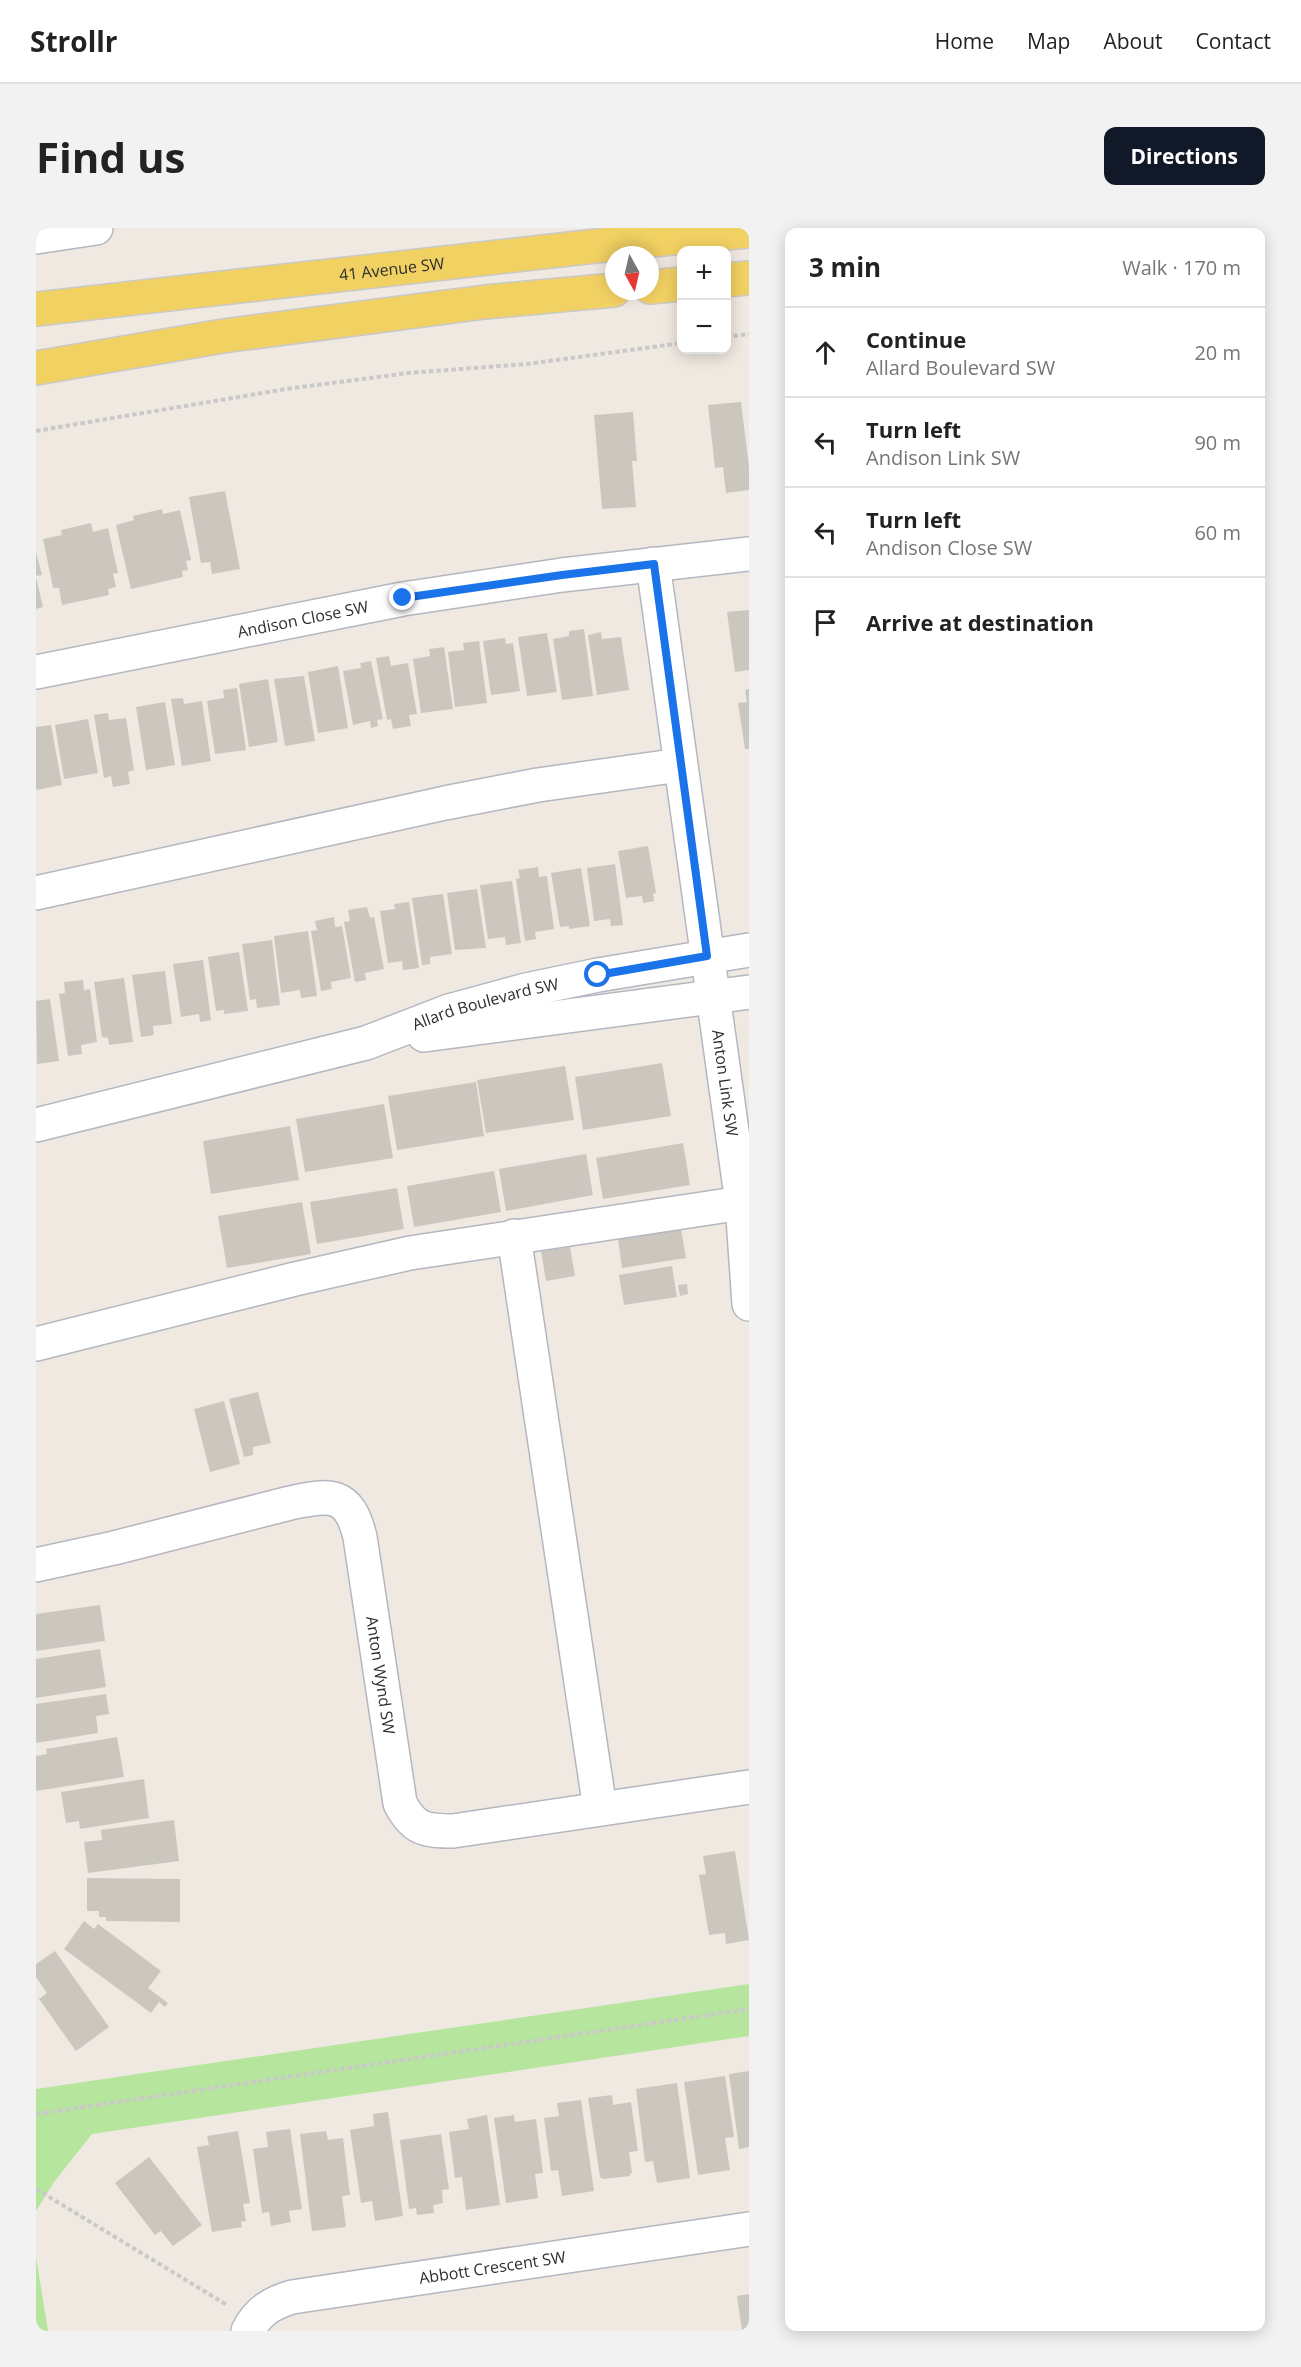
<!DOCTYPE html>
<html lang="en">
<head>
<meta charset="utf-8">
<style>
	:root { --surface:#fff; --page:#f2f2f2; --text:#222; --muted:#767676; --line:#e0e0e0; --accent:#111827 }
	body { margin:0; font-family:"Open Sans",sans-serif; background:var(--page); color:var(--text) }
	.controls { position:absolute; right:18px; top:18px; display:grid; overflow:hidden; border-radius:12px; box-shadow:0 3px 15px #0003 }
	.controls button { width:54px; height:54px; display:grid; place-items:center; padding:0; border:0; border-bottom:2px solid var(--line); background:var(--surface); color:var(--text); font:30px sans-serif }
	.compass { position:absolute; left:569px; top:18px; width:54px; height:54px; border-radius:50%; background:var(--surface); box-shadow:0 3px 15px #0003; rotate:172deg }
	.stop { position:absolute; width:18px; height:18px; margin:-14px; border:4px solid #1a73e8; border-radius:50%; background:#fff }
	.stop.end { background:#1a73e8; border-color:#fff; box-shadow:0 2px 6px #0008 }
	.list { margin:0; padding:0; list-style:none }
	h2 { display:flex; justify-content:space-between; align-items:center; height:78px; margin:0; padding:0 24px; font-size:26px }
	h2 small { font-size:20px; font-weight:400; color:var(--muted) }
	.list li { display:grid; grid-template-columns:39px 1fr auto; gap:18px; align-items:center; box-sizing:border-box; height:90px; padding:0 24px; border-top:2px solid var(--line) }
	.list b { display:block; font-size:22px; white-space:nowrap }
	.list p { margin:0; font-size:20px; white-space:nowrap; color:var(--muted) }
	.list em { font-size:20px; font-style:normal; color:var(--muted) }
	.icon { flex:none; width:33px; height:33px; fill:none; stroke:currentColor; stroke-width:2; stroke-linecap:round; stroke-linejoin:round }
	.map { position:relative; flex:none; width:713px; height:2103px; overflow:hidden; border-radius:12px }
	header { display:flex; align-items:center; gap:36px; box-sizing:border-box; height:84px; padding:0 30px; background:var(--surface); border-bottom:2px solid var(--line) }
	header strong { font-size:28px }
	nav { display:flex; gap:33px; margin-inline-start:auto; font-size:21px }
	.intro { display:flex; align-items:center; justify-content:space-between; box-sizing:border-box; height:144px; padding:0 36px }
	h1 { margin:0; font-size:42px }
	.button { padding:15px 27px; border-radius:12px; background:var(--accent); color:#fff; font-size:21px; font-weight:700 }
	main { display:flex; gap:36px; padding:0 36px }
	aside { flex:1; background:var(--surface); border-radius:12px; box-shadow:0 3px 15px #0003 }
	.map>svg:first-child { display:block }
	.green { fill:#b6e59e }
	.building { fill:#cbc7bf }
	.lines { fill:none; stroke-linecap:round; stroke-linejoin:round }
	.minor-casing { stroke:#b4b7c1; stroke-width:36 }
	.major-casing { stroke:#c9c9c9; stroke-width:36 }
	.path { stroke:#c9c9c9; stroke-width:4; stroke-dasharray:4.5 3; stroke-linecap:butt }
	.minor { stroke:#fff; stroke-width:33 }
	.major { stroke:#f2d163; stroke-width:33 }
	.route { stroke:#1a73e8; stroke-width:8 }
	.labels { text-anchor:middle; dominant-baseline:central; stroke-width:4.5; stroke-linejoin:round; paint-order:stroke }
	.street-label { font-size:16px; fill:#2e2e2e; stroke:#fff }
</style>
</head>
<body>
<header>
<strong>Strollr</strong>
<nav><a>Home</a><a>Map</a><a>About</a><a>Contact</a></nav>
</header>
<div class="intro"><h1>Find us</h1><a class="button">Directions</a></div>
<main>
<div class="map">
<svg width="713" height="2103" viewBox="0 0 713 2103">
	<rect width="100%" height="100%" fill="#efe9e1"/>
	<g class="green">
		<path d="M713 1756V1808L56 1906 18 1954 0 1983V1861Z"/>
		<path d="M0 2029 12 2103H0Z"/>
	</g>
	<g class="building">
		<path d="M705 174 713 239V262L690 265 687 239 679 240 672 177Z"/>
		<path d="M597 184 601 233H596L600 279 566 281 558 187Z"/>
		<path d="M189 263 204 341 176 346 174 334 165 335 153 269Z"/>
		<path d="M126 281 127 286 144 282 155 332 150 333 152 342 146 343 147 349 95 361 80 297 98 292 97 288Z"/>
		<path d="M55 295 57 304 72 300 82 345 77 346 80 359 72 361 73 367 26 377 23 360H17L7 311 26 307 25 302Z"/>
		<path d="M0 324 6 347 0 348Z"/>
		<path d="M0 349 7 379 0 381Z"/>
		<path d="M713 382V442L699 444 691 384Z"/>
		<path d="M548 401 557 468 526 472 517 411 533 408V403Z"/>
		<path d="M565 404 566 411 585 409 593 462 561 467 552 407Z"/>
		<path d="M511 405 521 464 491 468 482 409Z"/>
		<path d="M469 410 470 416 477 415 484 463 455 467 447 413Z"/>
		<path d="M443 413 451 475 419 479 412 424 428 422 427 415Z"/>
		<path d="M408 419 417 481 385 485 377 431 394 428 393 421Z"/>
		<path d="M353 428 355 438 372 435 381 486 373 487 375 498 357 501 355 491 351 492 340 430Z"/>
		<path d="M335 433 347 491 341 492 342 498 335 500 334 493 317 497 307 443 325 440 324 435Z"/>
		<path d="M302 438 312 500 282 505 272 444Z"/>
		<path d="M268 448 279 513 249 518 238 451Z"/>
		<path d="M232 451 242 514 213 519 203 456Z"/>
		<path d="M201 460 210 522 179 526 171 473 188 470 187 462Z"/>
		<path d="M713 461V521H709L702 475 711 474 709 462Z"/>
		<path d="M147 470 148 476 166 473 175 533 146 538 135 471Z"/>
		<path d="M129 474 139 537 110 542 100 479Z"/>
		<path d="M72 485 73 492 90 490 98 542 92 544 94 556 77 559 75 548 68 550 58 487Z"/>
		<path d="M52 491 62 545 28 551 19 497Z"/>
		<path d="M15 497 26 557 0 562V499Z"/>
		<path d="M612 618 620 665 617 666 618 673 607 675 606 668 590 670 582 623Z"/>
		<path d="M579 636 587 697 575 698 574 691 558 693 551 640Z"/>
		<path d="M502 639 503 649 511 648 518 701 499 704 500 711 489 713 480 651 484 650 482 642Z"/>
		<path d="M545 640 554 698 533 701V698L524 699 515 645Z"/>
		<path d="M476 653 485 715 470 717 469 709 452 711 444 657Z"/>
		<path d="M441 661 450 720 419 722 411 665Z"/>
		<path d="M407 666 416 726 394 729V736L386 737 376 670Z"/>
		<path d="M373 674 383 740 367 742 366 733 352 735 344 683 359 681 358 676Z"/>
		<path d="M331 679 334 690 338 689 348 741 329 745 330 752 319 754 308 694 314 693 312 682Z"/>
		<path d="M298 689 299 699 306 698 315 750 295 754 296 761 285 763 275 703 281 702 279 693Z"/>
		<path d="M272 703 281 768 265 770 264 762 245 765 238 708Z"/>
		<path d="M236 712 244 777 221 780 220 771 214 772 206 716Z"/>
		<path d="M203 724 212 783 188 786V782L180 783 172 729Z"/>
		<path d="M167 732 175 792 164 794 163 786 145 789 137 736Z"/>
		<path d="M129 743 136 796 117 798 118 807 105 809 96 747Z"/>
		<path d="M88 750 97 814 73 817 72 810 66 809 58 754Z"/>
		<path d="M47 752 48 762 54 761 61 814 45 817 46 826 32 828 23 766 29 765 28 754Z"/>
		<path d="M14 771 23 833 1 836 0 773Z"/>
		<path d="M626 835 635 888 547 902 539 849Z"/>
		<path d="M529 838 538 892 450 905 441 852Z"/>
		<path d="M440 854 448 908 361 922 352 868Z"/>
		<path d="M348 876 357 930 269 944 260 891Z"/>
		<path d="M254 898 263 952 175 966 167 913Z"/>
		<path d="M647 915 654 957 567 971 560 930Z"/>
		<path d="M550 926 557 967 470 983 463 941Z"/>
		<path d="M458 943 465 984 378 999 371 958Z"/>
		<path d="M361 960 368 1001 281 1016 274 974Z"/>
		<path d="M266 974 275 1026 191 1040 182 988Z"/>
		<path d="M645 1001 650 1030 586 1040 582 1011Z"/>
		<path d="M534 1019 539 1048 510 1053 505 1023Z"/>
		<path d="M636 1038 641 1069 588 1077 583 1047Z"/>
		<path d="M651 1056 652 1066 644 1068 642 1057Z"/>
		<path d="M222 1164 235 1215 217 1219V1227L208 1229 193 1171Z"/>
		<path d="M188 1173 204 1236 174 1244 158 1181Z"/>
		<path d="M64 1377 69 1413 0 1423V1386Z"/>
		<path d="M64 1421 70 1459 0 1470V1431Z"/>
		<path d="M70 1466 73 1486 60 1488 62 1505 0 1515V1476Z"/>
		<path d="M81 1509 88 1549 0 1563V1528L11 1526 10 1521Z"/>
		<path d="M108 1551 113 1590 44 1601 43 1593 30 1595 25 1564Z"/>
		<path d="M138 1592 143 1633 52 1645 48 1614 66 1612 65 1602Z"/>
		<path d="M699 1623 713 1712 690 1716 689 1705 673 1707 663 1647 670 1646 667 1628Z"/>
		<path d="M51 1650 144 1651V1694L70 1693V1689H63V1683H51Z"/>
		<path d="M48 1693 58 1701 62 1696 125 1743 112 1760 132 1775 129 1779 123 1774 115 1785 28 1721Z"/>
		<path d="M19 1723 73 1799 40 1823 3 1771 11 1765 0 1749V1736Z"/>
		<path d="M713 1843V1919L703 1921 693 1846Z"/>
		<path d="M689 1848 698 1909 689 1910 694 1942 662 1947 648 1854Z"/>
		<path d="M641 1855 654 1950 621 1955 617 1933 609 1934 600 1861Z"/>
		<path d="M576 1867 577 1877 595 1874 602 1923 593 1924 596 1945H594V1948L567 1951 564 1949 552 1870Z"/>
		<path d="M545 1872 558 1963 526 1968 522 1942 515 1943 508 1890 523 1888 521 1875Z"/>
		<path d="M352 1884 367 1988 339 1993 336 1973 325 1975 314 1902 338 1898 337 1886Z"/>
		<path d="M451 1887 464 1977 430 1982 426 1949 419 1950 413 1904 433 1901 431 1891Z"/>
		<path d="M478 1887 479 1894 500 1891 507 1945 499 1946 502 1970 470 1975 458 1890Z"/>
		<path d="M254 1901 266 1981 253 1983 255 1994 235 1998 233 1984 226 1985 217 1921 232 1919 230 1904Z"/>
		<path d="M202 1903 214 1975 207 1976 210 1993 205 1994 206 1999 176 2004 161 1919 173 1917 171 1908Z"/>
		<path d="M290 1903 292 1912 307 1910 314 1967 306 1968 310 1999 276 2003 264 1906Z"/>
		<path d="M405 1906 413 1961 406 1962 407 1975 397 1977 398 1985 381 1987 380 1980 373 1981 364 1912Z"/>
		<path d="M113 1929 166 1997 137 2018 125 2003 119 2007 79 1955Z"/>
		<path d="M713 2066V2103H706L701 2068Z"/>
	</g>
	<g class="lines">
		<g class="minor-casing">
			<g id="minor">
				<path d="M0 9 60 0"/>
				<path id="s1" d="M617 336 706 975 713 1076"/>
				<path id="s2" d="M0 444 367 371 526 347 713 326"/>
				<path d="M0 665 409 575 502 557 644 537"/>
				<path d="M388 807 713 764"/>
				<path id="s3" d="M0 897 330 815 413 783 490 762 562 747 713 722"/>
				<path d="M478 1008 564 1581"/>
				<path d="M0 1116 259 1051 374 1025 706 975"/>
				<path id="s4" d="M0 1337 78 1320 254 1275C295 1266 313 1264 324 1309L364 1575C377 1601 389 1603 417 1603L713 1559"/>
				<path id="s5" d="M212 2103C222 2083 236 2075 256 2069L713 2001"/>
			</g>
		</g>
		<g class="major-casing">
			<g id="major">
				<path d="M690 52 713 50"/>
				<path d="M614 59 646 56"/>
				<path id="s6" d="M0 81 595 14 713 3"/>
				<path d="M0 140 187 108 449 74 578 62"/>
			</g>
		</g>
		<g class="path">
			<path d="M690 109 713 106"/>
			<path d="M0 203 250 161 372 145 491 136 646 115"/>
			<path d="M0 1886 713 1781"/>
			<path d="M0 1961 191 2077"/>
		</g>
		<use href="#minor" class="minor"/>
		<use href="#major" class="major"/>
	</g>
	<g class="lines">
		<path class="route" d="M367 370 526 347 618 336 671 728 562 747"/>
	</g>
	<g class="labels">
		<g class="street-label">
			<text stroke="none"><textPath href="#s6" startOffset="358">41 Avenue SW</textPath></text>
			<text stroke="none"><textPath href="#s2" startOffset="272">Andison Close SW</textPath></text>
			<text stroke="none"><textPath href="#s3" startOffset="466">Allard Boulevard SW</textPath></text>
			<text stroke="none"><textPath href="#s1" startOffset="524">Anton Link SW</textPath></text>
			<text stroke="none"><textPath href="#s4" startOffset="494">Anton Wynd SW</textPath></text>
			<text stroke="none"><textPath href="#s5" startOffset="260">Abbott Crescent SW</textPath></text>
		</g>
	</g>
</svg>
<div class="controls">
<button>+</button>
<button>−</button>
</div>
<svg class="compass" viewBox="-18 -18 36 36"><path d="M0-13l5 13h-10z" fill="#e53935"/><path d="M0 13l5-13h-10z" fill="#767676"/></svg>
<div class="stop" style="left:562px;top:747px"></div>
<div class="stop end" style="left:367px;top:370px"></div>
</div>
<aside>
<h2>3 min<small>Walk · 170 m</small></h2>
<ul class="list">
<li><svg class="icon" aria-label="ahead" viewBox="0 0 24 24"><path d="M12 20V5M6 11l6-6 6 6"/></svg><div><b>Continue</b><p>Allard Boulevard SW</p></div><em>20 m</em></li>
<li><svg class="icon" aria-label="left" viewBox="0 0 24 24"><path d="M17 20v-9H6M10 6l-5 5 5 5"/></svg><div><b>Turn left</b><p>Andison Link SW</p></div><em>90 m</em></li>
<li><svg class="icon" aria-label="left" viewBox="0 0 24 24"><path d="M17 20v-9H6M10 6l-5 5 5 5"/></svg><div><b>Turn left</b><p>Andison Close SW</p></div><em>60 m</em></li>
<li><svg class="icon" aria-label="arrive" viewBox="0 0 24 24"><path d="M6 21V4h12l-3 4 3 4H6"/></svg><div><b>Arrive at destination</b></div></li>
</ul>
</aside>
</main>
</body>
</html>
